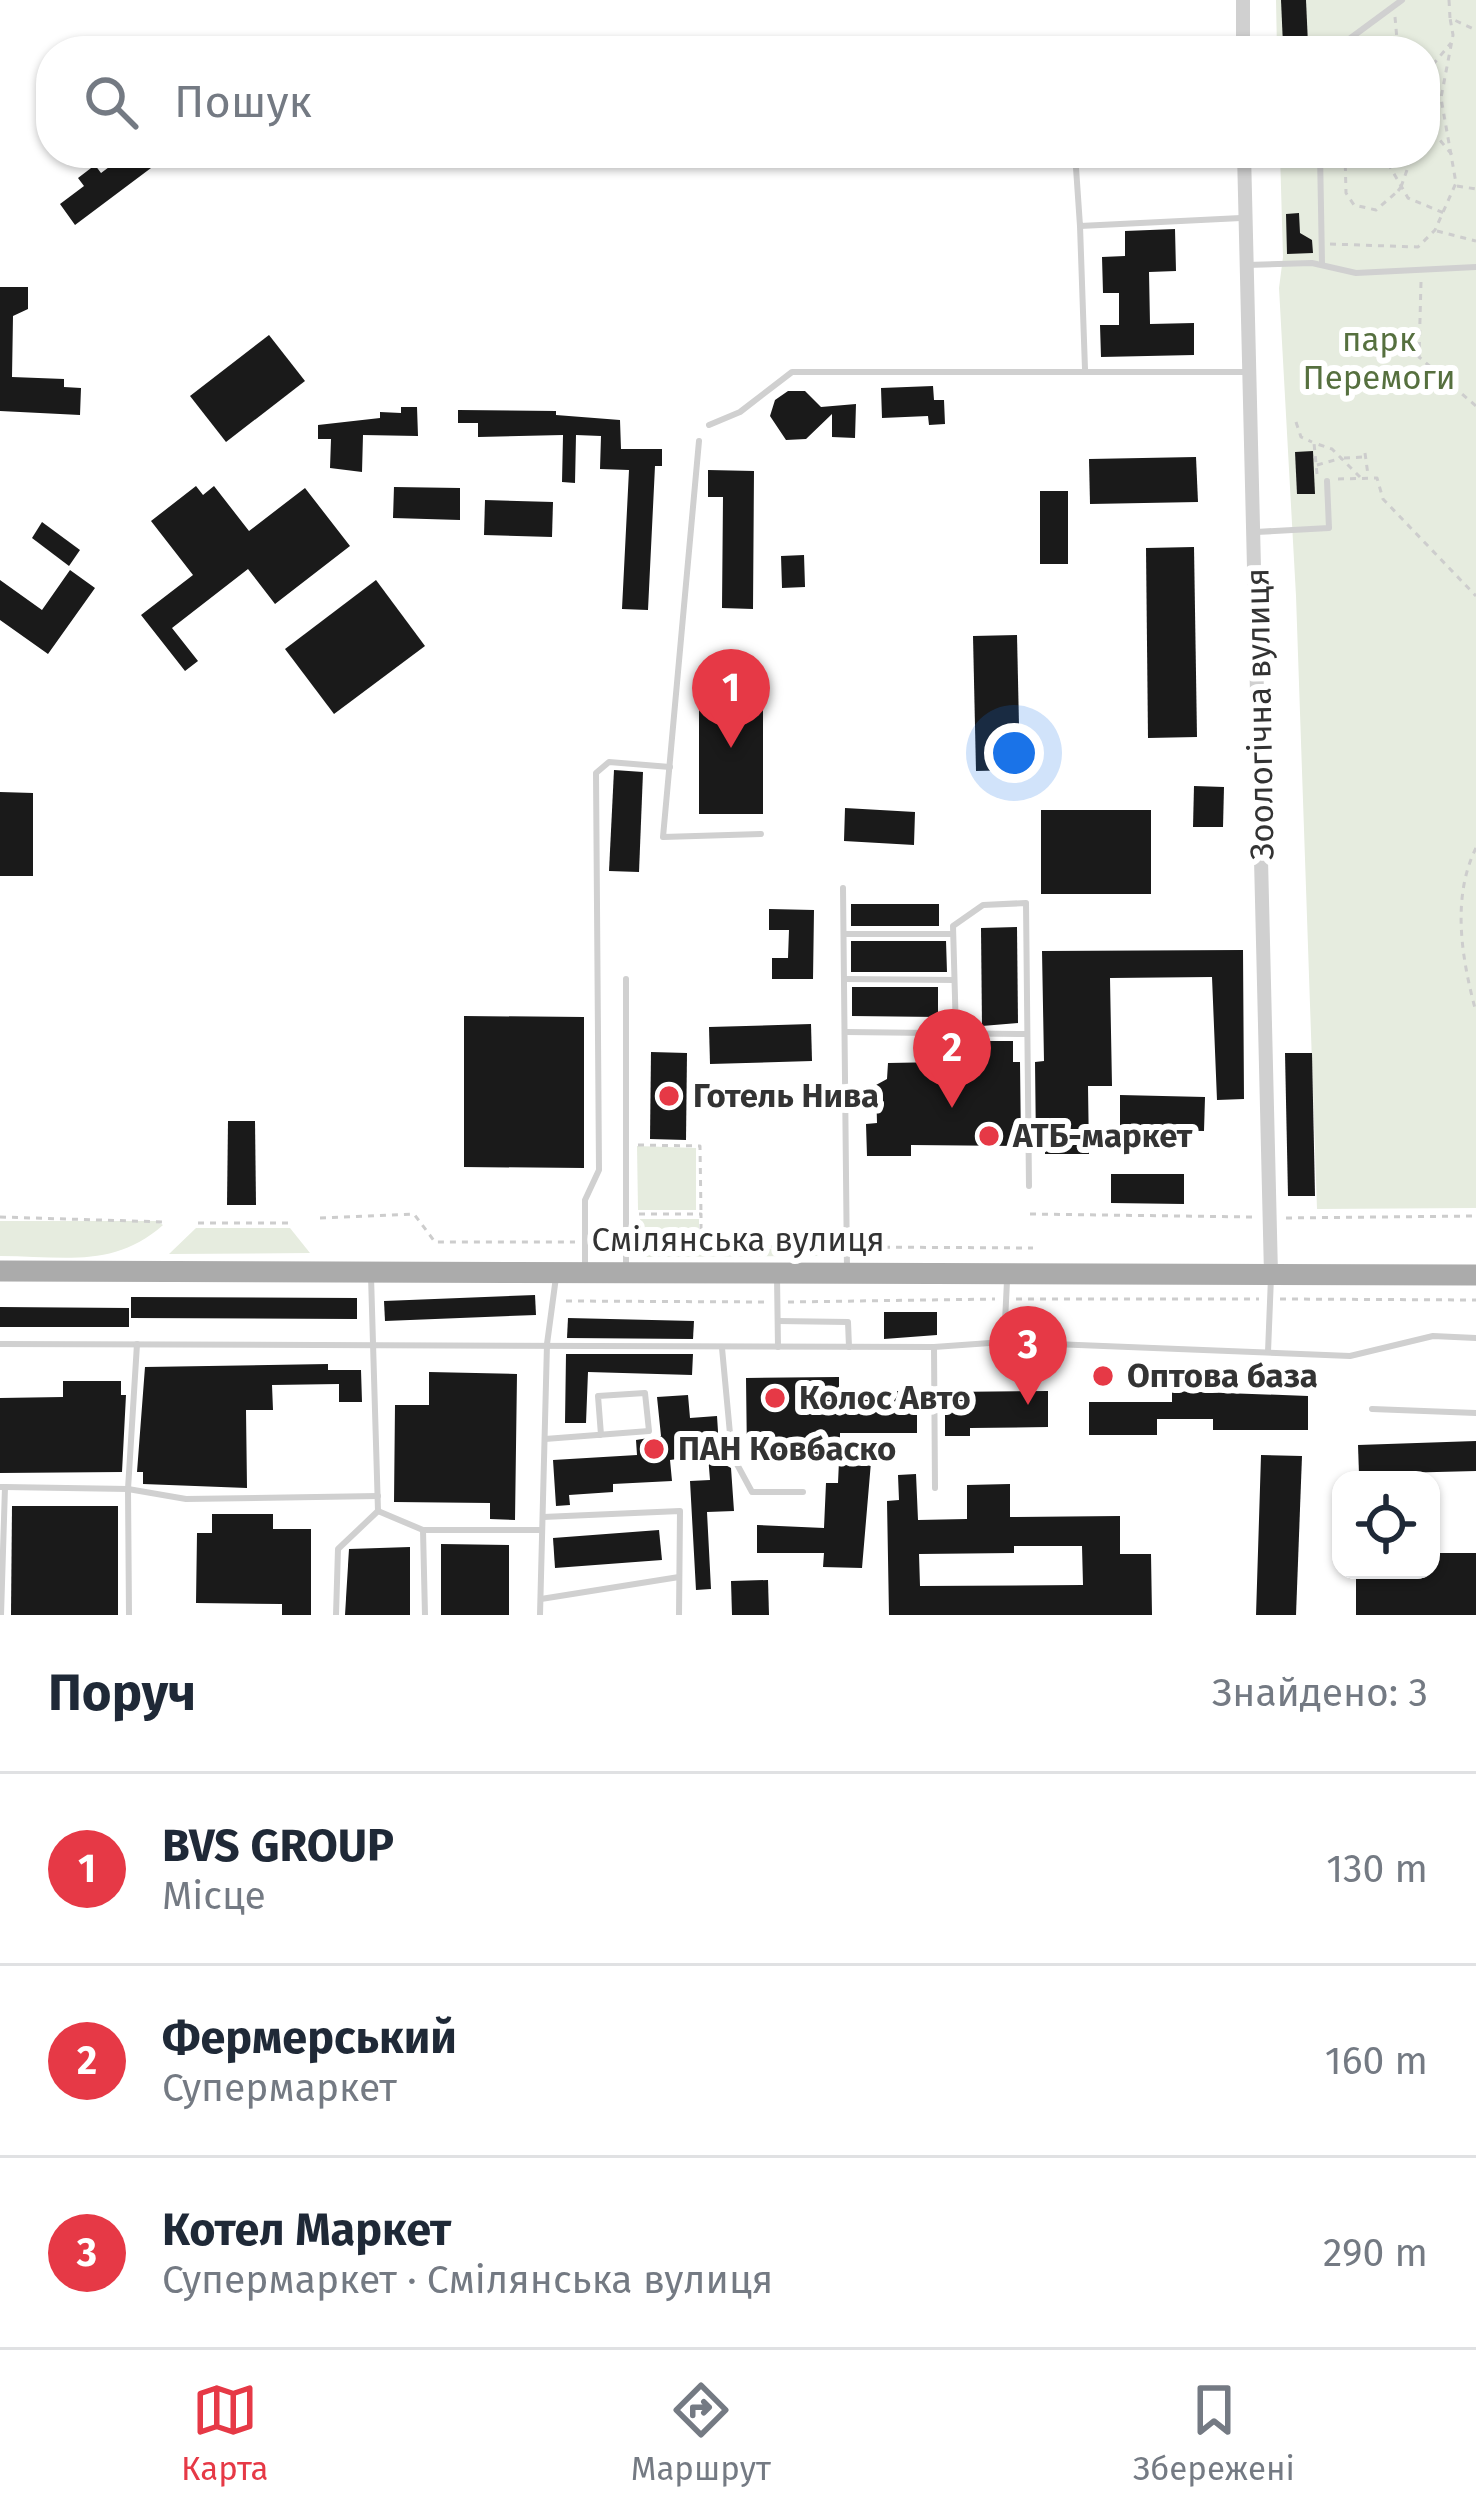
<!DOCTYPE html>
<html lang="uk">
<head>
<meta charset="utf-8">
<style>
	:root { --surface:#fff; --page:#f2f2f3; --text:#1f2937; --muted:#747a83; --line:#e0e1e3; --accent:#e63946 }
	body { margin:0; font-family:"Fira Sans",sans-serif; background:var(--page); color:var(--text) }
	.controls { position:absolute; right:36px; bottom:36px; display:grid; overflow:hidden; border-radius:24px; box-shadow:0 3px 9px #0004 }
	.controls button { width:108px; height:108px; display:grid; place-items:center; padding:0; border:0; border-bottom:3px solid var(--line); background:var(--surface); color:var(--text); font:60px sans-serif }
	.you { position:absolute; left:1014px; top:753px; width:42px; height:42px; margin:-30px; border:9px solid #fff; border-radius:50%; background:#1a73e8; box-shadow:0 0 0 18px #1a73e833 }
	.badge { display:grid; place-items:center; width:78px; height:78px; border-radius:50%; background:var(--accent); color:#fff; font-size:39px; font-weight:700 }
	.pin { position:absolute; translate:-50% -99px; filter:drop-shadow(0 3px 6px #0008) }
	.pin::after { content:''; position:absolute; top:63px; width:42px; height:36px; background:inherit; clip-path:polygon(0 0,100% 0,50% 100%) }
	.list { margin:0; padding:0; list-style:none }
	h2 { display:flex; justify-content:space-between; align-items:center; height:156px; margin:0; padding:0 48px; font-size:51px }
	h2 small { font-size:39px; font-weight:400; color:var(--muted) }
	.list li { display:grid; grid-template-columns:78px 1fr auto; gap:36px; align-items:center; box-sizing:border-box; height:192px; padding:0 48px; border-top:3px solid var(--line) }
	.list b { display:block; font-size:45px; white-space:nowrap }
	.list p { margin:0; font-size:39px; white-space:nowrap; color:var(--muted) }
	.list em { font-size:39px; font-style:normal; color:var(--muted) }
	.icon { flex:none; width:66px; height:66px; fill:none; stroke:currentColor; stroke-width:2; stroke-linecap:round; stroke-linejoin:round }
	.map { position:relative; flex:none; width:1476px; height:1615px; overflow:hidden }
	.search { position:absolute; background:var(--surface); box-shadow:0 3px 9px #0004; left:36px; right:36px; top:36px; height:132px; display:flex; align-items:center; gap:30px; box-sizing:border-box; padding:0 42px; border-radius:48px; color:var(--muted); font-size:45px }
	.sheet { height:732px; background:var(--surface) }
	nav { display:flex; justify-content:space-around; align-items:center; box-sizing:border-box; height:168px; border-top:3px solid var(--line); background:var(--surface); font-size:33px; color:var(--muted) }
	nav a { display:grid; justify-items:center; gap:6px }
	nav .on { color:var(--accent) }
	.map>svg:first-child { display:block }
	.green { fill:#e6ecdf }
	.building { fill:#1a1a1a; fill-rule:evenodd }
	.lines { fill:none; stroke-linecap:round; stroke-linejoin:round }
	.path { stroke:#cdcdcd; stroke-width:3; stroke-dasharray:6 6; stroke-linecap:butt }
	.lane { stroke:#d0d0d0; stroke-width:6 }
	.street { stroke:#d0d0d0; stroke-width:14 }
	.primary { stroke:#ababab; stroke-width:21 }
	.path-bridge { stroke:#cdcdcd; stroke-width:3; stroke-dasharray:6 6; stroke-linecap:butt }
	.poi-dot { fill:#e63946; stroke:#fff; stroke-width:4.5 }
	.labels { text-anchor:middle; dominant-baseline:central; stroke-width:12; stroke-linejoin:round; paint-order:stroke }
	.park-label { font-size:33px; fill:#56703f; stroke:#fff }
	.street-label { font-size:33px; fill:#333; stroke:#fff }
	.poi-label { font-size:33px; font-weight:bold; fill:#333; stroke:#fff; text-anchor:start }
</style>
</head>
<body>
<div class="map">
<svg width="1476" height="1615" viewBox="0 0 1476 1615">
	<rect width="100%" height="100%" fill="#fff"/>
	<g class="green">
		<path d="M1276 0H1476V1208L1317 1209 1296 596 1279 288 1283 257 1280 153H1425V51H1277Z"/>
		<path d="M637 1146 696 1148V1210H638Z"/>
		<path d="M640 1219H699V1245L640 1244Z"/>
		<path d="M0 1221H156L163 1225C114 1269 62 1256 0 1256Z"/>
		<path d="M196 1228H290L310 1253 169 1254Z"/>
		<path d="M639 1248 835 1249 827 1256 647 1257Z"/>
	</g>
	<g class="building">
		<path d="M1281 0H1306L1308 44 1283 45Z"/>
		<path d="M128 153H171L75 225 60 204 84 186 78 178 95 165 101 173Z"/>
		<path d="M1299 213 1300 233 1312 240 1313 253 1287 254 1286 214Z"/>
		<path d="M1175 229 1176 271 1149 272 1150 324 1194 323V355L1101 357 1100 325H1119V293H1103L1102 257 1125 256V231Z"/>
		<path d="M0 287H28V309L13 316 12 377 64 379V387L81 388 80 415 0 411Z"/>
		<path d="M269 335 305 381 226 442 190 396Z"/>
		<path d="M933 386 934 400H944L945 424 929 425 928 416 882 418 881 388Z"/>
		<path d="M788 391H805L821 407 856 404 855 438 832 437V414L806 439 786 440 770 416 775 400Z"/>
		<path d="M401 407H417L418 436 363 435 362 472 330 468 331 439H318V425L380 418V412L401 413Z"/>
		<path d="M458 410 556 411V415L620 420 621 449H662V466H655L648 610 622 609 629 470 600 469 601 436 576 435 575 483 562 482 563 435 478 437V423H458Z"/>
		<path d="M1313 451 1315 494H1297L1295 452Z"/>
		<path d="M1196 457 1198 502 1090 504 1089 459Z"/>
		<path d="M708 470 754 471 753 609 722 608 723 497H708Z"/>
		<path d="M196 486 203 495 214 486 249 531 305 488 350 546 275 604 248 569 172 628 198 661 185 671 141 615 193 575 151 521Z"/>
		<path d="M394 487 460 488V520L393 518Z"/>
		<rect x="1040" y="491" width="28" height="73"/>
		<path d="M485 500 553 502 552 537 484 535Z"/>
		<path d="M42 522 80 550 69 566 32 538Z"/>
		<path d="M1194 547 1197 737 1148 738 1146 548Z"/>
		<path d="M804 555 805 587 782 588 781 556Z"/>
		<path d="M70 570 95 588 48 654 0 620V580L42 610Z"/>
		<path d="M376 580 425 646 334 714 285 649Z"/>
		<path d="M1017 635 1020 770 976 771 973 636Z"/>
		<path d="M699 682 763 683V814H699Z"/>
		<path d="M614 770 643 772 639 872 609 871Z"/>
		<path d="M1194 786 1224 787 1223 827H1193Z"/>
		<path d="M0 792 33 793V876H0Z"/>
		<path d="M845 808 915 812 914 845 844 841Z"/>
		<rect x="1041" y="810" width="110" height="84"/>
		<rect x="851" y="904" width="88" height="22"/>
		<path d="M769 909 814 910 813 979H772V958H788L789 930H769Z"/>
		<path d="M1017 927 1018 1023 982 1026 981 928Z"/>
		<path d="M851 941H946L947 972H851Z"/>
		<path d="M1243 950 1244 1099 1217 1100 1212 977 1110 978 1112 1086H1088L1089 1154H1045V1146H1036L1035 1062 1044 1061 1042 951Z"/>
		<path d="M852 987H938V1017L852 1016Z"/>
		<path d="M464 1016 584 1017V1168L464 1167Z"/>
		<path d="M811 1024 812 1061 710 1064 709 1027Z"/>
		<path d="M982 1041H1013V1062H1020L1021 1146 911 1145V1156H867L866 1124 877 1123 876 1085 887 1079 888 1063 943 1062V1045Z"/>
		<path d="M651 1052 687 1053 686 1140 650 1139Z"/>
		<path d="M1285 1053H1312L1315 1196H1288Z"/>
		<path d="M1120 1095 1205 1097 1204 1131 1120 1130Z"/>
		<path d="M228 1121H255L256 1205H227Z"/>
		<path d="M1111 1174H1184V1204L1111 1203Z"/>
		<path d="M535 1295 536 1315 385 1321 384 1301Z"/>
		<path d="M131 1297 357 1298V1319L131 1318Z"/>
		<path d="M0 1307 129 1308V1327H0Z"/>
		<path d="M884 1312H937V1335L884 1339Z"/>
		<path d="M568 1318 694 1321 693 1339 567 1338Z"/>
		<path d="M566 1354H693L692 1375 588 1372 586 1423H565Z"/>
		<path d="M328 1364V1370H361L362 1402H339V1384L272 1385 273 1410H246L247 1488 143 1484V1472H137L145 1367Z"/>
		<path d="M429 1372 517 1374 515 1520 490 1519V1503L394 1502 395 1405H429Z"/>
		<path d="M839 1377V1391H917V1433H840V1457H747L746 1378Z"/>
		<path d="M63 1381H121V1395H126L122 1472 0 1473V1398L63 1397Z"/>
		<path d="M1048 1391V1427L970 1428V1436H945V1392Z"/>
		<path d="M1172 1391 1308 1396V1430H1213V1419H1157V1435H1089V1402H1172Z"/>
		<path d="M688 1395 690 1418 717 1416 720 1462 731 1468 734 1511 707 1512 711 1589 696 1590 690 1481 710 1480 708 1455 670 1460 672 1481 613 1484V1492L569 1495 570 1505 556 1506 553 1460 637 1455 636 1440 661 1436 657 1397Z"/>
		<path d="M1476 1441V1471L1359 1474 1358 1445Z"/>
		<path d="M1261 1455 1302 1456 1296 1615H1256Z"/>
		<path d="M839 1461 871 1462 862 1568 823 1567 824 1553H757V1525L824 1528 826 1483H838Z"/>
		<path d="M916 1474 918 1520 967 1519V1485L1010 1484V1517L1120 1516V1554H1151L1152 1615H889L887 1501 899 1500 898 1475ZM1014 1546H1082L1083 1585 920 1586 919 1554 1014 1553Z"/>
		<path d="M12 1506H118V1615H11Z"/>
		<path d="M212 1514H273V1529H311V1615H282V1604L196 1603 197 1533H212Z"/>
		<path d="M659 1530 662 1560 555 1568 553 1538Z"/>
		<path d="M441 1544 509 1545V1615H441Z"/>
		<path d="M410 1547V1615H345L349 1549Z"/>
		<path d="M1431 1553H1476V1615H1356V1570H1431Z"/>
		<path d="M768 1580 769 1615H732L731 1581Z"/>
	</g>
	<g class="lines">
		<g class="path">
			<path d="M1449 0 1450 18 1476 30"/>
			<path d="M1395 17 1398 51"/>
			<path d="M1425 74 1451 43"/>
			<path d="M1425 122 1453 156"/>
			<path d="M1345 153 1346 193 1354 205 1376 210 1398 191"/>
			<path d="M1382 153 1408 198 1444 213"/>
			<path d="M1457 186 1476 189"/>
			<path d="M1401 187 1413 153"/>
			<path d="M1437 231 1476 241"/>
			<path d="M1330 244 1418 247 1435 230 1456 183 1441 98 1453 35 1450 18"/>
			<path d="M1421 282 1419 357 1476 406"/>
			<path d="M1296 422 1301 437 1312 442"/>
			<path d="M1365 453 1368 475"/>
			<path d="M1344 458 1364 457"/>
			<path d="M1317 465 1342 458"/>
			<path d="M1317 474 1314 443 1332 449 1360 477"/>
			<path d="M1338 479 1377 478 1383 499 1476 596"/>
			<path d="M1476 848C1451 898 1462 960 1476 1012"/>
			<path d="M638 1145 700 1146 701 1214"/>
			<path d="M639 1214H701V1244"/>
			<path d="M1030 1214 1252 1217"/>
			<path d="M0 1217 166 1222"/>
			<path d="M320 1218 414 1214 435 1242H575"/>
			<path d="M1286 1218 1476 1216"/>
			<path d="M198 1223H290"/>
			<path d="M597 1242 617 1243"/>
			<path d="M639 1246 839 1247"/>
			<path d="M860 1247 1033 1248"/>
			<path d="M1016 1299H1259"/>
			<path d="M1280 1299 1476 1300"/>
			<path d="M566 1301 767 1302"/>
			<path d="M788 1302 995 1299"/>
		</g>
		<g class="lane">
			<path d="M1333 51 1402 0"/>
			<path d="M1075 153 1080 226 1241 218"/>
			<path d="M1320 153 1322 263"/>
			<path d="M868 156 949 153"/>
			<path d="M1080 226 1085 369"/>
			<path d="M1247 265 1312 263 1356 273 1476 267"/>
			<path d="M709 425 740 412 792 372H1247"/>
			<path d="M699 441 663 837 761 834"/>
			<path d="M1256 532 1329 528 1327 481"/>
			<path d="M843 888 847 1270"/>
			<path d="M844 934H953"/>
			<path d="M845 979 954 980"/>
			<path d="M846 1032 1027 1034"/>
			<path d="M956 1033 953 926 983 905 1026 903 1029 1186"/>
			<path d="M585 1269V1200L599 1170 596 773 609 762 670 767"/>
			<path d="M626 1269V979"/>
			<path d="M371 1276 378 1511"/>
			<path d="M777 1277 778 1347"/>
			<path d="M778 1321 848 1322 849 1347"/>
			<path d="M1004 1342 1350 1356 1433 1336 1476 1338"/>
			<path d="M0 1344 934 1347 1004 1342 1007 1281"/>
			<path d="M934 1347 935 1488"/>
			<path d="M722 1348 732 1455 752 1492H803"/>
			<path d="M1268 1352 1271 1277"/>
			<path d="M1372 1409 1476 1413"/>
			<path d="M545 1439 649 1431 645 1393 598 1396 601 1435"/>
			<path d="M0 1487H5L1 1615"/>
			<path d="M5 1487 128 1489 186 1499 378 1496"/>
			<path d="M378 1511 423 1530H542"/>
			<path d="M543 1517 680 1511 679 1615"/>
			<path d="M423 1530 425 1615"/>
			<path d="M541 1599 679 1577"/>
			<path d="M129 1615 128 1489 137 1344"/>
			<path d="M336 1615 338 1549 378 1511"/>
			<path d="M540 1615 547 1344 556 1277"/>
		</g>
		<g class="street">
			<path d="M1243 0V51"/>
			<path d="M1244 153 1271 1274"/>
		</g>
		<path class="primary" d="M0 1271 1476 1275"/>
		<path class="path-bridge" d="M1398 191 1401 187"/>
	</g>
	<g class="poi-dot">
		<circle cx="669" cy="1096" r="12"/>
		<circle cx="989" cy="1136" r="12"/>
		<circle cx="1103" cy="1376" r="12"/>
		<circle cx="775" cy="1398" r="12"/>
		<circle cx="654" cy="1449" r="12"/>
	</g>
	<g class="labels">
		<g class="park-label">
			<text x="1379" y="340">парк<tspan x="1379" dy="38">Перемоги</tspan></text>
		</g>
		<g class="street-label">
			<text transform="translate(1260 714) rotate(-91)">Зоологічна вулиця</text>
			<text x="738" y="1240">Смілянська вулиця</text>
		</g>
		<g class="poi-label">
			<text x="693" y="1096">Готель Нива</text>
			<text x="1013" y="1136">АТБ-маркет</text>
			<text x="1127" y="1376">Оптова база</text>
			<text x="799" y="1398">Колос Авто</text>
			<text x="678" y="1449">ПАН Ковбаско</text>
		</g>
	</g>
</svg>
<div class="controls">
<button><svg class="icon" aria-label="locate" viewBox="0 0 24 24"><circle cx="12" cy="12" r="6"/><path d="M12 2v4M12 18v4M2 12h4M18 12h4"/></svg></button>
</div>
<div class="you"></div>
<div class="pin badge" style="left:731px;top:748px">1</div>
<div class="pin badge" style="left:952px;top:1108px">2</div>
<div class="pin badge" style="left:1028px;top:1405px">3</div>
<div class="search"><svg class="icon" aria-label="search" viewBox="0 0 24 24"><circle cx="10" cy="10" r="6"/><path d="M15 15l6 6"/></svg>Пошук</div>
</div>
<section class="sheet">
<h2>Поруч<small>Знайдено: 3</small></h2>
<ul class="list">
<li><span class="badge">1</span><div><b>BVS GROUP</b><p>Місце</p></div><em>130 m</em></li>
<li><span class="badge">2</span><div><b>Фермерський</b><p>Супермаркет</p></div><em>160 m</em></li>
<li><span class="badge">3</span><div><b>Котел Маркет</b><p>Супермаркет · Смілянська вулиця</p></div><em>290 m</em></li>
</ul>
</section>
<nav>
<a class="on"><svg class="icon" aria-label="map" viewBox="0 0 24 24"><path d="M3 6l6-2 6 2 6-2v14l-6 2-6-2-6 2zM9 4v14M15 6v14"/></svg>Карта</a>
<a><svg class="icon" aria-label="directions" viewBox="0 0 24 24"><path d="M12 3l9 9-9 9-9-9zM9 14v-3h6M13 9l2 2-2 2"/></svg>Маршрут</a>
<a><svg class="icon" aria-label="saved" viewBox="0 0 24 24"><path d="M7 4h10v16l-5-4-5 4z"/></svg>Збережені</a>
</nav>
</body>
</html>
